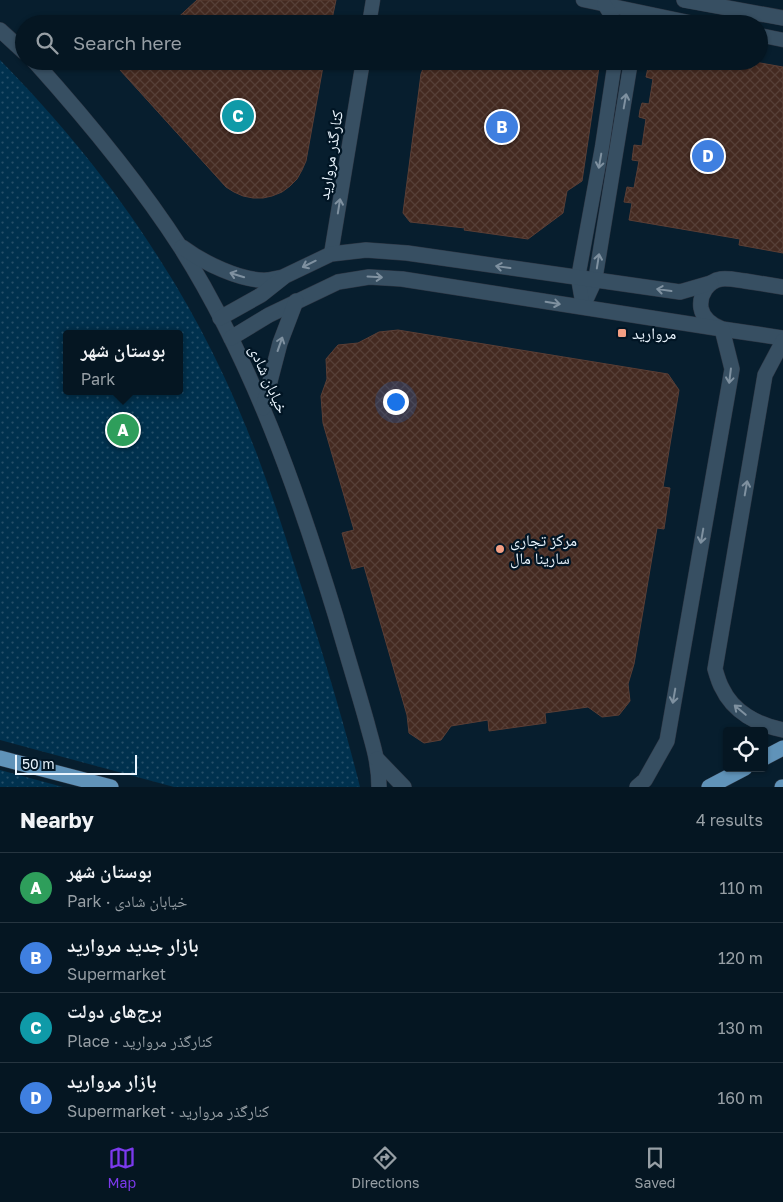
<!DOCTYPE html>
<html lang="en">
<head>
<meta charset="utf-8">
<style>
	:root { --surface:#051622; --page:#13232f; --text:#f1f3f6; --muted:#979fa5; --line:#263540; --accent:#7c3aed }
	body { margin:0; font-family:"Golos Text","Noto Naskh Arabic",sans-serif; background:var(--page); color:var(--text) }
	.controls { position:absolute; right:15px; bottom:15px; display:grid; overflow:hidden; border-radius:5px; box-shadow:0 1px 4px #0004 }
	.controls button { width:45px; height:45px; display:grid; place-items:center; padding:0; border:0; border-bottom:1px solid var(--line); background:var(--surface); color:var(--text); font:25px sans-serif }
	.scale { position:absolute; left:15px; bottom:12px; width:122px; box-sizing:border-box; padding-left:5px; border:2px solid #eaf5fe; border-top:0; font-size:14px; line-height:18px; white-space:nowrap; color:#eaf5fe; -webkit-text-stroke:4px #011524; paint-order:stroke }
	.you { position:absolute; left:395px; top:401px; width:18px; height:18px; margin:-12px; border:4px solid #fff; border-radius:50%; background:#1a73e8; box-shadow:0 0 0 8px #1a73e833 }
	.badge { display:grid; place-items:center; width:32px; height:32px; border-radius:50%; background:var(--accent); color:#fff; font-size:16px; font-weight:700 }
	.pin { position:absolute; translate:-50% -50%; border:2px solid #fff; box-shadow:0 1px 5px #0006 }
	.popup { position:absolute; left:63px; top:330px; width:120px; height:65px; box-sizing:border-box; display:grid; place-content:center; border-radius:5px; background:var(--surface); filter:drop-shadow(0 1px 4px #0005); font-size:16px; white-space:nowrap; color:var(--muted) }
	.popup b { font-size:19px; color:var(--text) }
	.popup::after { content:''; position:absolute; left:50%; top:100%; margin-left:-10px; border:10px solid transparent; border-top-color:var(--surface) }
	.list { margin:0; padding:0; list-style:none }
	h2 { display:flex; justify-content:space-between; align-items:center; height:65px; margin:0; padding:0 20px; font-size:21px }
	h2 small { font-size:16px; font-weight:400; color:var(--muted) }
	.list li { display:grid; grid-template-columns:32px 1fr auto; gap:15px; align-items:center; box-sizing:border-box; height:70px; padding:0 20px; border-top:1px solid var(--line) }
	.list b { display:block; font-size:19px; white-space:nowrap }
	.list p { margin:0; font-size:16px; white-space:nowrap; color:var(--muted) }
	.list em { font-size:16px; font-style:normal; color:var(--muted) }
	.icon { flex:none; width:28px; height:28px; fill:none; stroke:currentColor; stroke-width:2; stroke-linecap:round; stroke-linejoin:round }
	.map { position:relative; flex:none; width:783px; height:787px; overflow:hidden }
	.search { position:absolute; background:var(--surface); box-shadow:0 1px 4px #0004; left:15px; right:15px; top:15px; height:55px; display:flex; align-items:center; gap:12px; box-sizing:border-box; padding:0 18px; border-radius:28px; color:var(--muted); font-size:19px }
	.sheet { height:345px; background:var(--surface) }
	nav { display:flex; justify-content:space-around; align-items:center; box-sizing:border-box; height:70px; border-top:1px solid var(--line); background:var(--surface); font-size:14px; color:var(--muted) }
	nav a { display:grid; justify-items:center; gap:2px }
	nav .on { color:var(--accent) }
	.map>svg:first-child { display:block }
	.grass { fill:url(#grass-dots); fill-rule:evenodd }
	.building { fill:url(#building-cross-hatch); stroke:#5a3e35 }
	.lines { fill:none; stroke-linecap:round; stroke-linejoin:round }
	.street-casing { stroke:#2f3744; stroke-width:15 }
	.secondary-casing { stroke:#2f3744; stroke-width:16 }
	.primary-casing { stroke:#2f3744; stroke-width:16 }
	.street { stroke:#374f62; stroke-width:14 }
	.secondary { stroke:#374f62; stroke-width:15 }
	.primary { stroke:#6093b9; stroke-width:15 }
	.oneway { stroke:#7f91a0 }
	.poi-dot { fill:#f39f84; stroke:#011524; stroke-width:2 }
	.labels { text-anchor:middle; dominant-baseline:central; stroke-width:4.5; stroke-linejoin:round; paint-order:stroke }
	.street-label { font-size:16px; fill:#eaf5fe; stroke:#011524 }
	.poi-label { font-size:16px; fill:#eaf5fe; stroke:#011524; text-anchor:start }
</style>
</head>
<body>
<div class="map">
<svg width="783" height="787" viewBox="0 0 783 787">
	<defs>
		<pattern id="grass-dots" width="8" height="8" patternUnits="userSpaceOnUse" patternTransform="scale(1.25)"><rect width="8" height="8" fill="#00314e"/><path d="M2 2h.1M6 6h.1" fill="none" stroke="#254f69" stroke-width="1.8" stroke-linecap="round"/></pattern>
		<pattern id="building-cross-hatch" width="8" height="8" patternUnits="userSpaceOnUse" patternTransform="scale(1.25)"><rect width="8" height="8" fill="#442a21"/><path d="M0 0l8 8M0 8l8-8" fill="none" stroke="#563f37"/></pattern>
	</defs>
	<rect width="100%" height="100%" fill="#071e2e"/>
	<g class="grass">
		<path d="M0 60C58 119 116 189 160 260 200 322 233 390 259 460 273 497 285 535 297 573 320 644 342 715 360 787H174L0 740ZM67 334H179V391H67Z"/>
		<path d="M0 770 63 787H0Z"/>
	</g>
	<g class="building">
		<path d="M197 0H336L331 24H171Z"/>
		<path d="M130 61H324L306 161 302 170 297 179 290 186 282 192 272 196 263 198H253L243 196 234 192 226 187 120 70Z"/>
		<path d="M426 61H594L599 67 582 181 567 191 563 213 528 239 464 230 465 228 410 222 403 213 421 74Z"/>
		<path d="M656 61H749L783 67V253L739 245 740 239 629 220 632 203 624 202 627 187 634 188 639 161 632 160 634 145 642 146 646 119 639 117 640 110 642 103 649 104 653 79 646 77 649 63 656 64Z"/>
		<path d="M398 330 668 374 679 390 663 487 670 488 664 529 657 528 634 664 628 684 630 701 619 715 602 717 588 707 545 713 546 723 489 731 488 720 451 726 441 740 424 743 409 733 407 715 364 566 352 569 342 533 354 530 323 423 321 396 327 379 326 359 338 345 358 343 379 332Z"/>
	</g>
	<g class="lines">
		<g class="street-casing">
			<g id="street">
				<path d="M583 0 698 24"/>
				<path d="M604 4 614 20 615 24"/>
				<path d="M369 24 373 0"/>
				<path d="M759 35 783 40"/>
				<path d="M331 254 363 61"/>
				<path d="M583 307 595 281 631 61"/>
				<path d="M583 307 578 278 602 147 615 61"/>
			</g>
		</g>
		<g class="secondary-casing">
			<g id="secondary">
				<path d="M684 0 783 18"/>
				<path d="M0 30 24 52"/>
				<path d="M34 61C87 120 138 181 181 248 252 361 297 489 336 617 346 652 357 687 367 723 370 735 374 747 376 758 378 768 379 778 379 787"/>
				<path d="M182 247C202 262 242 282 268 280 273 279 278 278 283 277"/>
				<path d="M783 287C770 285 757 283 745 281 737 280 729 278 721 279 708 281 699 295 701 308 703 319 712 325 722 329L783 338"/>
				<path d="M220 318 261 295 285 276 331 254 366 250 407 253 680 292 711 283"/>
				<path d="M231 338 269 315 338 282 369 277 402 279 722 329 732 369 667 741 645 780 637 787"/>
				<path d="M783 341 765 375 715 669C717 676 719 683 722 688 733 712 758 725 783 730"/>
				<path d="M263 408 280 343 296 301"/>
				<path d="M377 759 404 787"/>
			</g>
		</g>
		<g class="primary-casing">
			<g id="primary">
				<path d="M0 758 111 787"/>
				<path d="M764 758 783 748"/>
				<path d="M709 787 745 768"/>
				<path d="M782 787H783"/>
			</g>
		</g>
		<use href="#street" class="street"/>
		<use href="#secondary" class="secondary"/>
		<use href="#primary" class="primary"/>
	</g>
	<defs><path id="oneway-shaft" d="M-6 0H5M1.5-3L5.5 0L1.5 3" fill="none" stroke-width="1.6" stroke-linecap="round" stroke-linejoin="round" transform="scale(1.25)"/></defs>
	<g class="oneway">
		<use href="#oneway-shaft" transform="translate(625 101) rotate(-80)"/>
		<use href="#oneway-shaft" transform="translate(600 161) rotate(100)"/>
		<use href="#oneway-shaft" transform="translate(339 206) rotate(-81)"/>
		<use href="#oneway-shaft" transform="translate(598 261) rotate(-81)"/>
		<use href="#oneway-shaft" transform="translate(309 264) rotate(154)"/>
		<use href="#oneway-shaft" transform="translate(503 267) rotate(-172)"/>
		<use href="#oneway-shaft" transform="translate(237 275) rotate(-163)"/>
		<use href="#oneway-shaft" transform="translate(375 277) rotate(3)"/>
		<use href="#oneway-shaft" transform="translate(664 290) rotate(-172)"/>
		<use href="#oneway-shaft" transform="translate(553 303) rotate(9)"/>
		<use href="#oneway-shaft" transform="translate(280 344) rotate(-71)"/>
		<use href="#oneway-shaft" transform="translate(730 376) rotate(97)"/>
		<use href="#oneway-shaft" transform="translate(746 488) rotate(-80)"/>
		<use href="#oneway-shaft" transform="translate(702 536) rotate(100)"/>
		<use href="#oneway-shaft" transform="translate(674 696) rotate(100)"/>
		<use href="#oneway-shaft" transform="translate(740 710) rotate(-140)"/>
	</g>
	<g class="poi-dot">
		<rect x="617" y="328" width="10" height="10" rx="2.5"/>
		<circle cx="500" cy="549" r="5"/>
	</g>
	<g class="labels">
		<g class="street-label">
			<text transform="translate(330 155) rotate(-81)">کنارگذر مروارید</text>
			<text transform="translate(269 379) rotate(66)">خیابان شادی</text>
		</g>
		<g class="poi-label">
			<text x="632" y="333">مروارید</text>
			<text x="510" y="540">مرکز تجاری<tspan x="510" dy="18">سارینا مال</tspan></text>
		</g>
	</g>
</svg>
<div class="controls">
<button><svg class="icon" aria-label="locate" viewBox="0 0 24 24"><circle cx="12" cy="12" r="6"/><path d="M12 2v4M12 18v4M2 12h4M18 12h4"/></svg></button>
</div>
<div class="scale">50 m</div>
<div class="you"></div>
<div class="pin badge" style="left:123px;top:430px;background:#2e9e5b">A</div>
<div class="popup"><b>بوستان شهر</b>Park</div>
<div class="pin badge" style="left:502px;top:127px;background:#3f7fe0">B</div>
<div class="pin badge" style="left:238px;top:116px;background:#0f9aa8">C</div>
<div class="pin badge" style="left:708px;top:156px;background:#3f7fe0">D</div>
<div class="search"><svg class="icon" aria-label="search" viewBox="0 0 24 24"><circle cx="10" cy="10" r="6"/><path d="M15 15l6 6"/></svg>Search here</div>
</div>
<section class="sheet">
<h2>Nearby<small>4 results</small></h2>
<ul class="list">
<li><span class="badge" style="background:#2e9e5b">A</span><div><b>بوستان شهر</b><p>Park · خیابان شادی</p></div><em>110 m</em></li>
<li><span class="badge" style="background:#3f7fe0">B</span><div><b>بازار جدید مروارید</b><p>Supermarket</p></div><em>120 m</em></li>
<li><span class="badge" style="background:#0f9aa8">C</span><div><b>برج‌های دولت</b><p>Place · کنارگذر مروارید</p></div><em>130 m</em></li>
<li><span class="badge" style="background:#3f7fe0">D</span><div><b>بازار مروارید</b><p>Supermarket · کنارگذر مروارید</p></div><em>160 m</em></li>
</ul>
</section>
<nav>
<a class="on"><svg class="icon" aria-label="map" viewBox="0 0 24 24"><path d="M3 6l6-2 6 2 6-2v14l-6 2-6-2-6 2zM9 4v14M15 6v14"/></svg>Map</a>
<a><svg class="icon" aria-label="directions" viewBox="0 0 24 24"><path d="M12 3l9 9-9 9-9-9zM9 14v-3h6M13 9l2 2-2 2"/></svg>Directions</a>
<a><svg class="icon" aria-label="saved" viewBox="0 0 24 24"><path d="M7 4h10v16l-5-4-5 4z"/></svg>Saved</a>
</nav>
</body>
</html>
